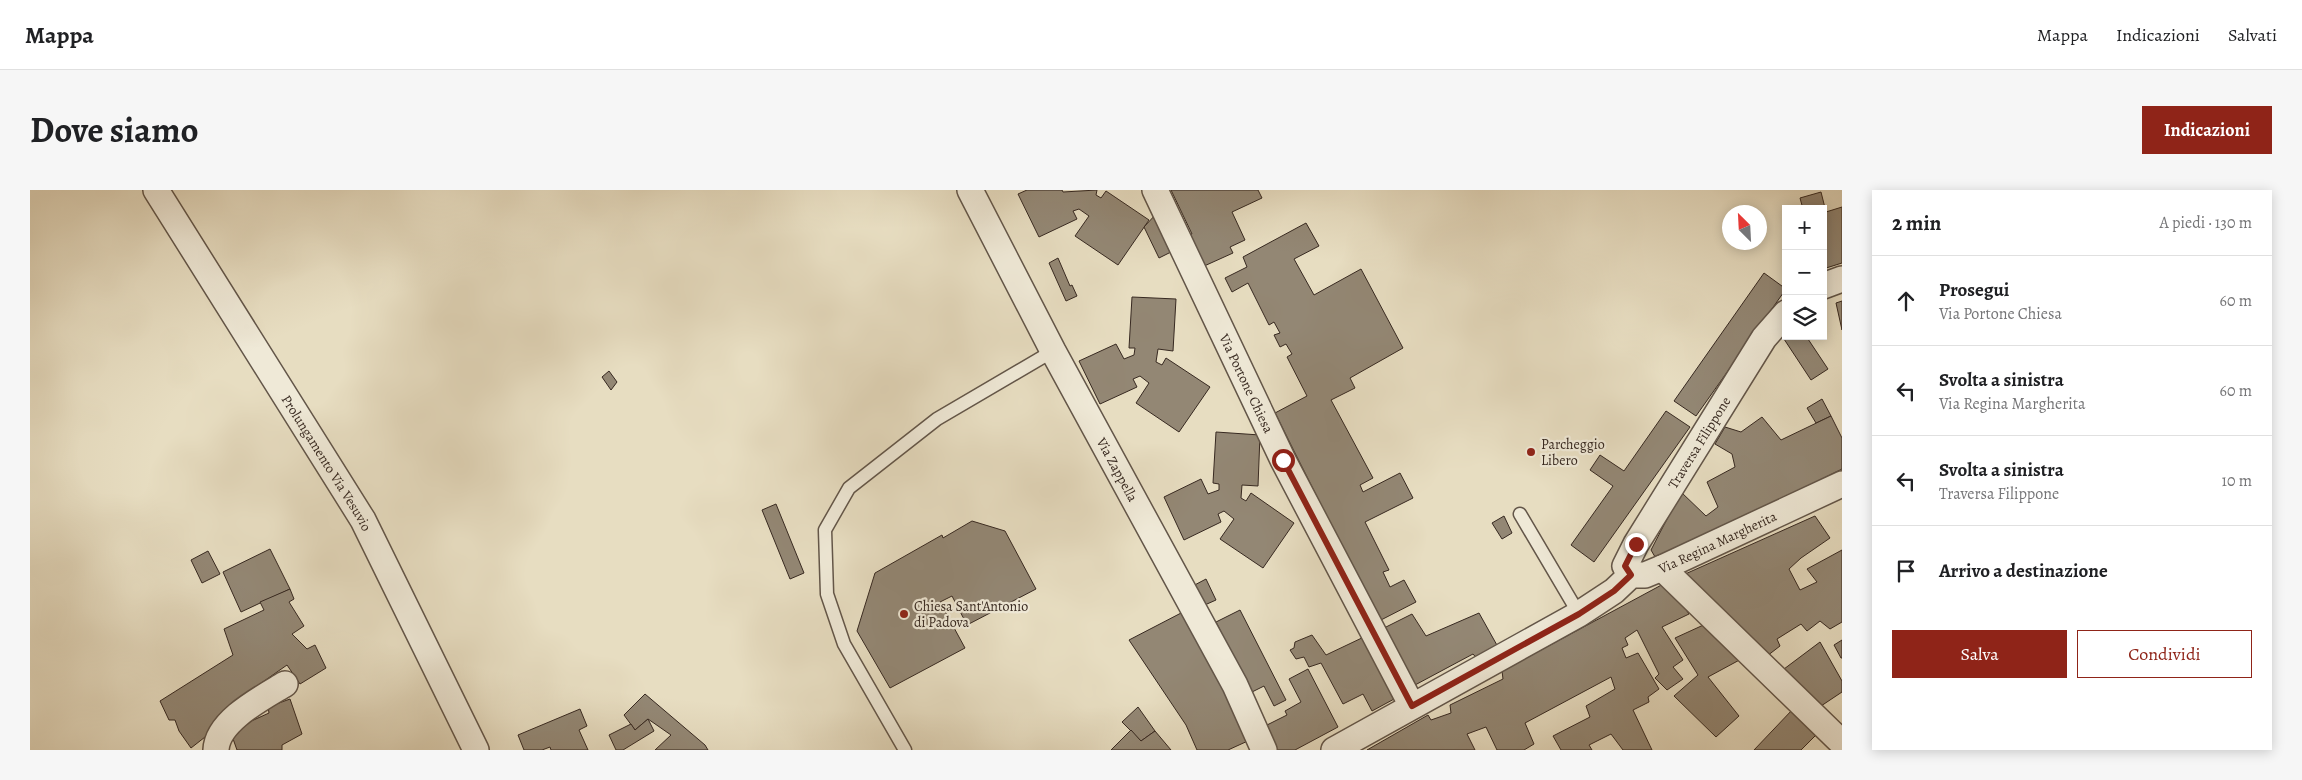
<!DOCTYPE html>
<html lang="it">
<head>
<meta charset="utf-8">
<style>
	:root { --surface:#fff; --page:#f6f6f6; --text:#202124; --muted:#757577; --line:#e0e0e0; --accent:#8f2418 }
	body { margin:0; font-family:Alegreya,serif; background:var(--page); color:var(--text) }
	.controls { position:absolute; right:15px; top:15px; display:grid; overflow:hidden; border-radius:0px; box-shadow:0 2px 12px #0003 }
	.controls button { width:45px; height:45px; display:grid; place-items:center; padding:0; border:0; border-bottom:1px solid var(--line); background:var(--surface); color:var(--text); font:25px sans-serif }
	.compass { position:absolute; left:1692px; top:15px; width:45px; height:45px; border-radius:50%; background:var(--surface); box-shadow:0 2px 12px #0003; rotate:336deg }
	.stop { position:absolute; width:15px; height:15px; margin:-11px; border:4px solid #8f2418; border-radius:50%; background:#fff }
	.stop.end { background:#8f2418; border-color:#fff; box-shadow:0 1px 5px #0008 }
	.list { margin:0; padding:0; list-style:none }
	h2 { display:flex; justify-content:space-between; align-items:center; height:65px; margin:0; padding:0 20px; font-size:21px }
	h2 small { font-size:16px; font-weight:400; color:var(--muted) }
	.list li { display:grid; grid-template-columns:32px 1fr auto; gap:15px; align-items:center; box-sizing:border-box; height:90px; padding:0 20px; border-top:1px solid var(--line) }
	.list b { display:block; font-size:19px; white-space:nowrap }
	.list p { margin:0; font-size:16px; white-space:nowrap; color:var(--muted) }
	.list em { font-size:16px; font-style:normal; color:var(--muted) }
	.actions { display:flex; gap:10px; padding:15px 20px }
	.actions a { flex:1; padding:11px 0; border:1px solid var(--accent); border-radius:0px; text-align:center; font-size:18px; color:var(--accent) }
	.actions .main { background:var(--accent); color:#fff }
	.icon { flex:none; width:28px; height:28px; fill:none; stroke:currentColor; stroke-width:2; stroke-linecap:round; stroke-linejoin:round }
	.map { position:relative; flex:none; width:1812px; height:560px; overflow:hidden; border-radius:0px }
	header { display:flex; align-items:center; gap:30px; box-sizing:border-box; height:70px; padding:0 25px; background:var(--surface); border-bottom:1px solid var(--line) }
	header strong { font-size:24px }
	nav { display:flex; gap:28px; margin-inline-start:auto; font-size:18px }
	.intro { display:flex; align-items:center; justify-content:space-between; box-sizing:border-box; height:120px; padding:0 30px }
	h1 { margin:0; font-size:35px }
	.button { padding:12px 22px; border-radius:0px; background:var(--accent); color:#fff; font-size:18px; font-weight:700 }
	main { display:flex; gap:30px; padding:0 30px }
	aside { flex:1; background:var(--surface); border-radius:0px; box-shadow:0 2px 12px #0003 }
	.map>svg:first-child { display:block }
	.building { fill:#938774; stroke:#372921 }
	.lines { fill:none; stroke-linecap:round; stroke-linejoin:round }
	.lane-casing { stroke:#635649; stroke-width:15 }
	.street-casing { stroke:#635649; stroke-width:28 }
	.lane { stroke:#efe9d7; stroke-width:12 }
	.street { stroke:#efe9d7; stroke-width:25 }
	.route { stroke:#8f2418; stroke-width:6 }
	.poi-dot { fill:#8f2418; stroke:#efe9d7; stroke-width:2 }
	.labels { text-anchor:middle; dominant-baseline:central; stroke-width:4.5; stroke-linejoin:round; paint-order:stroke }
	.street-label { font-size:14px; fill:#372921; stroke:#efe9d7 }
	.poi-label { font-size:14px; fill:#372921; stroke:#efe9d7; text-anchor:start }
</style>
</head>
<body>
<header>
<strong>Mappa</strong>
<nav><a>Mappa</a><a>Indicazioni</a><a>Salvati</a></nav>
</header>
<div class="intro"><h1>Dove siamo</h1><a class="button">Indicazioni</a></div>
<main>
<div class="map">
<svg width="1812" height="560" viewBox="0 0 1812 560">
	<rect width="100%" height="100%" fill="#e7ddc1"/>
	<filter id="stains"><feTurbulence type="fractalNoise" baseFrequency=".004" numOctaves="4"/><feColorMatrix values="0 0 0 0 .2 0 0 0 0 .09 0 0 0 0 .02 0 0 0 .5 -.17"/></filter>
	<radialGradient id="worn" r=".72"><stop offset=".6" stop-color="#630" stop-opacity="0"/><stop offset="1" stop-color="#630" stop-opacity=".3"/></radialGradient>
	<g class="building">
		<path d="M997 0H1032L1033 2 1067 0 1066 5 1071 8 1076 1 1119 30 1088 75 1045 46 1059 26 1049 19 1043 21 1047 29 1009 47 988 4Z"/>
		<path d="M1141 0H1228L1232 8 1202 22 1215 50 1200 57 1203 63 1172 77 1157 46 1162 44Z"/>
		<path d="M1791 2 1796 22 1812 17V73L1793 79V19H1773L1770 8Z"/>
		<path d="M1127 23 1145 60 1129 68 1114 37Z"/>
		<path d="M1276 33 1289 56 1264 69 1284 105 1331 79 1373 158 1320 188 1325 198 1301 210 1343 288 1330 295 1333 302 1370 283 1383 308 1335 332 1359 380 1353 382 1360 397 1374 390 1386 412 1349 431 1245 223 1277 206 1257 167 1262 164 1256 154 1250 157 1244 145 1250 143 1244 132 1239 135 1218 93 1202 102 1195 88 1217 77 1213 67Z"/>
		<path d="M1028 68 1040 96 1042 95 1047 106 1036 111 1019 73Z"/>
		<path d="M1734 83 1756 99 1666 226 1644 211Z"/>
		<path d="M1102 107 1146 109 1143 161 1128 159 1126 172 1132 175 1136 168 1180 197 1149 242 1106 213 1119 193 1110 186 1103 189 1107 197 1070 214 1049 171 1086 154 1094 169 1104 165 1105 158H1099Z"/>
		<path d="M1812 111V140L1806 113Z"/>
		<path d="M1756 143V146H1776L1798 179 1781 190 1752 146Z"/>
		<path d="M579 181 587 192 581 200 572 187Z"/>
		<path d="M1792 209 1801 226 1786 233 1777 218Z"/>
		<path d="M1636 221 1660 237 1564 372 1541 355 1583 296 1560 280 1570 265 1594 281Z"/>
		<path d="M1801 226 1812 248V279L1628 372 1621 360 1651 302 1676 326 1688 317 1677 292 1705 277 1702 264 1685 254 1695 237 1711 242 1732 227 1751 250Z"/>
		<path d="M1186 242 1230 245 1228 296 1212 295 1211 308 1216 311 1221 303 1264 333 1233 378 1190 349 1204 329 1194 321 1188 324 1191 332 1154 350 1134 307 1171 289 1178 304 1189 300V294L1183 293Z"/>
		<path d="M746 314 774 383 760 389 732 320Z"/>
		<path d="M1474 326 1482 343 1472 349 1462 333Z"/>
		<path d="M1785 326 1800 348 1771 368 1759 379 1770 400 1787 392 1777 379 1812 360V432L1800 439 1790 431 1777 441 1771 434 1747 449 1750 456 1737 466 1653 385Z"/>
		<path d="M942 331 975 341 1006 399 937 435 922 406 910 412 935 458 860 498 827 441 845 383 912 345 913 348Z"/>
		<path d="M240 359 260 399 211 422 193 382Z"/>
		<path d="M178 361 190 384 172 393 161 370Z"/>
		<path d="M1176 389 1186 410 1168 418 1159 398Z"/>
		<path d="M1637 392 1659 424 1632 437 1653 470 1643 477 1653 489 1637 500 1625 488 1629 484 1607 440 1595 448 1598 455 1592 458 1596 468 1608 463 1629 499 1618 507 1619 512 1603 520 1622 560H1593L1581 544 1559 555 1562 560H1531L1523 546 1560 527 1556 516 1585 499 1581 487 1495 533 1504 554 1494 560H1467L1456 537 1437 544 1445 560H1337L1398 525 1401 530 1421 523 1420 515 1473 489 1472 481Z"/>
		<path d="M260 399 264 409 259 412 274 436 262 444 277 459 285 455 296 478 270 494 257 475 217 503 221 511 161 558 149 541 145 530H139L130 511 203 465 194 439 234 420 230 412Z"/>
		<path d="M1210 420 1256 510 1244 516 1234 496 1222 502 1216 491 1201 474 1206 471 1200 460 1196 462 1186 442 1190 440 1186 432Z"/>
		<path d="M1153 422 1220 550 1198 560H1167L1156 535 1099 450Z"/>
		<path d="M1449 423 1468 457 1450 472 1443 464 1385 495 1352 439 1382 424 1396 446Z"/>
		<path d="M1680 432 1715 467 1678 487 1709 526 1686 547 1644 506 1668 485 1645 448Z"/>
		<path d="M1282 445 1296 465 1336 446 1366 508 1342 521 1333 504 1313 514 1291 473 1279 477 1274 467 1266 469 1260 460 1264 458 1265 452Z"/>
		<path d="M1812 450V468H1811L1804 455Z"/>
		<path d="M1790 452 1812 491V502L1785 520 1750 482Z"/>
		<path d="M1278 479 1308 537 1265 560H1240L1229 539 1257 525 1255 521 1271 512 1259 489Z"/>
		<path d="M615 504 675 555 678 560H625L641 545 618 529 605 540 594 525Z"/>
		<path d="M260 509 272 544 252 555V560H207L202 546 217 533 239 523 238 517Z"/>
		<path d="M1108 517 1125 541 1111 551 1092 532Z"/>
		<path d="M550 519 557 536 549 540 558 560H521L520 557 512 560H494L488 545Z"/>
		<path d="M1763 519 1788 543 1771 560H1724Z"/>
		<path d="M618 529 624 541 593 560H586L579 545 601 534 605 540Z"/>
		<path d="M1101 540 1111 551 1125 541 1141 560H1081Z"/>
	</g>
	<g class="lines">
		<g class="lane-casing">
			<g id="lane">
				<path d="M1490 324 1549 424"/>
				<path d="M875 560 814 454 797 404 795 340 819 298 907 229 1023 161"/>
			</g>
		</g>
		<g class="street-casing">
			<g id="street">
				<path id="s1" d="M126 0 333 330 446 560"/>
				<path id="s2" d="M940 0 1023 161 1205 495 1234 560"/>
				<path id="s3" d="M1125 0 1253 270 1382 516"/>
				<path d="M1793 96 1812 89"/>
				<path d="M1632 378 1812 553"/>
				<path id="s4" d="M1601 385 1595 376 1606 354 1734 148 1756 123"/>
				<path d="M186 560C187 531 232 508 255 494"/>
				<path id="s5" d="M1304 560 1549 424 1584 401 1601 385H1615L1632 378 1812 294"/>
			</g>
		</g>
		<use href="#lane" class="lane"/>
		<use href="#street" class="street"/>
	</g>
	<g class="lines">
		<path class="route" d="M1253 270 1382 516 1549 424 1584 401 1601 385 1595 376 1606 354"/>
	</g>
	<g class="poi-dot">
		<circle cx="1501" cy="262" r="5"/>
		<circle cx="874" cy="424" r="5"/>
	</g>
	<g class="labels">
		<g class="street-label">
			<text stroke="none"><textPath href="#s3" startOffset="214">Via Portone Chiesa</textPath></text>
			<text stroke="none"><textPath href="#s4" startOffset="155">Traversa Filippone</textPath></text>
			<text stroke="none"><textPath href="#s1" startOffset="322">Prolungamento Via Vesuvio</textPath></text>
			<text stroke="none"><textPath href="#s2" startOffset="316">Via Zappella</textPath></text>
			<text stroke="none"><textPath href="#s5" startOffset="439">Via Regina Margherita</textPath></text>
		</g>
		<g class="poi-label">
			<text x="1511" y="254">Parcheggio<tspan x="1511" dy="16">Libero</tspan></text>
			<text x="884" y="416">Chiesa Sant'Antonio<tspan x="884" dy="16">di Padova</tspan></text>
		</g>
	</g>
	<rect width="100%" height="100%" filter="url(#stains)"/>
	<rect width="100%" height="100%" fill="url(#worn)"/>
</svg>
<div class="controls">
<button>+</button>
<button>−</button>
<button><svg class="icon" aria-label="layers" viewBox="0 0 24 24"><path d="M12 4l9 5-9 5-9-5zM3 14l9 5 9-5"/></svg></button>
</div>
<svg class="compass" viewBox="-18 -18 36 36"><path d="M0-13l5 13h-10z" fill="#e53935"/><path d="M0 13l5-13h-10z" fill="#757577"/></svg>
<div class="stop" style="left:1253px;top:270px"></div>
<div class="stop end" style="left:1606px;top:354px"></div>
</div>
<aside>
<h2>2 min<small>A piedi · 130 m</small></h2>
<ul class="list">
<li><svg class="icon" aria-label="ahead" viewBox="0 0 24 24"><path d="M12 20V5M6 11l6-6 6 6"/></svg><div><b>Prosegui</b><p>Via Portone Chiesa</p></div><em>60 m</em></li>
<li><svg class="icon" aria-label="left" viewBox="0 0 24 24"><path d="M17 20v-9H6M10 6l-5 5 5 5"/></svg><div><b>Svolta a sinistra</b><p>Via Regina Margherita</p></div><em>60 m</em></li>
<li><svg class="icon" aria-label="left" viewBox="0 0 24 24"><path d="M17 20v-9H6M10 6l-5 5 5 5"/></svg><div><b>Svolta a sinistra</b><p>Traversa Filippone</p></div><em>10 m</em></li>
<li><svg class="icon" aria-label="arrive" viewBox="0 0 24 24"><path d="M6 21V4h12l-3 4 3 4H6"/></svg><div><b>Arrivo a destinazione</b></div></li>
</ul>
<div class="actions"><a class="main">Salva</a><a>Condividi</a></div>
</aside>
</main>
</body>
</html>
